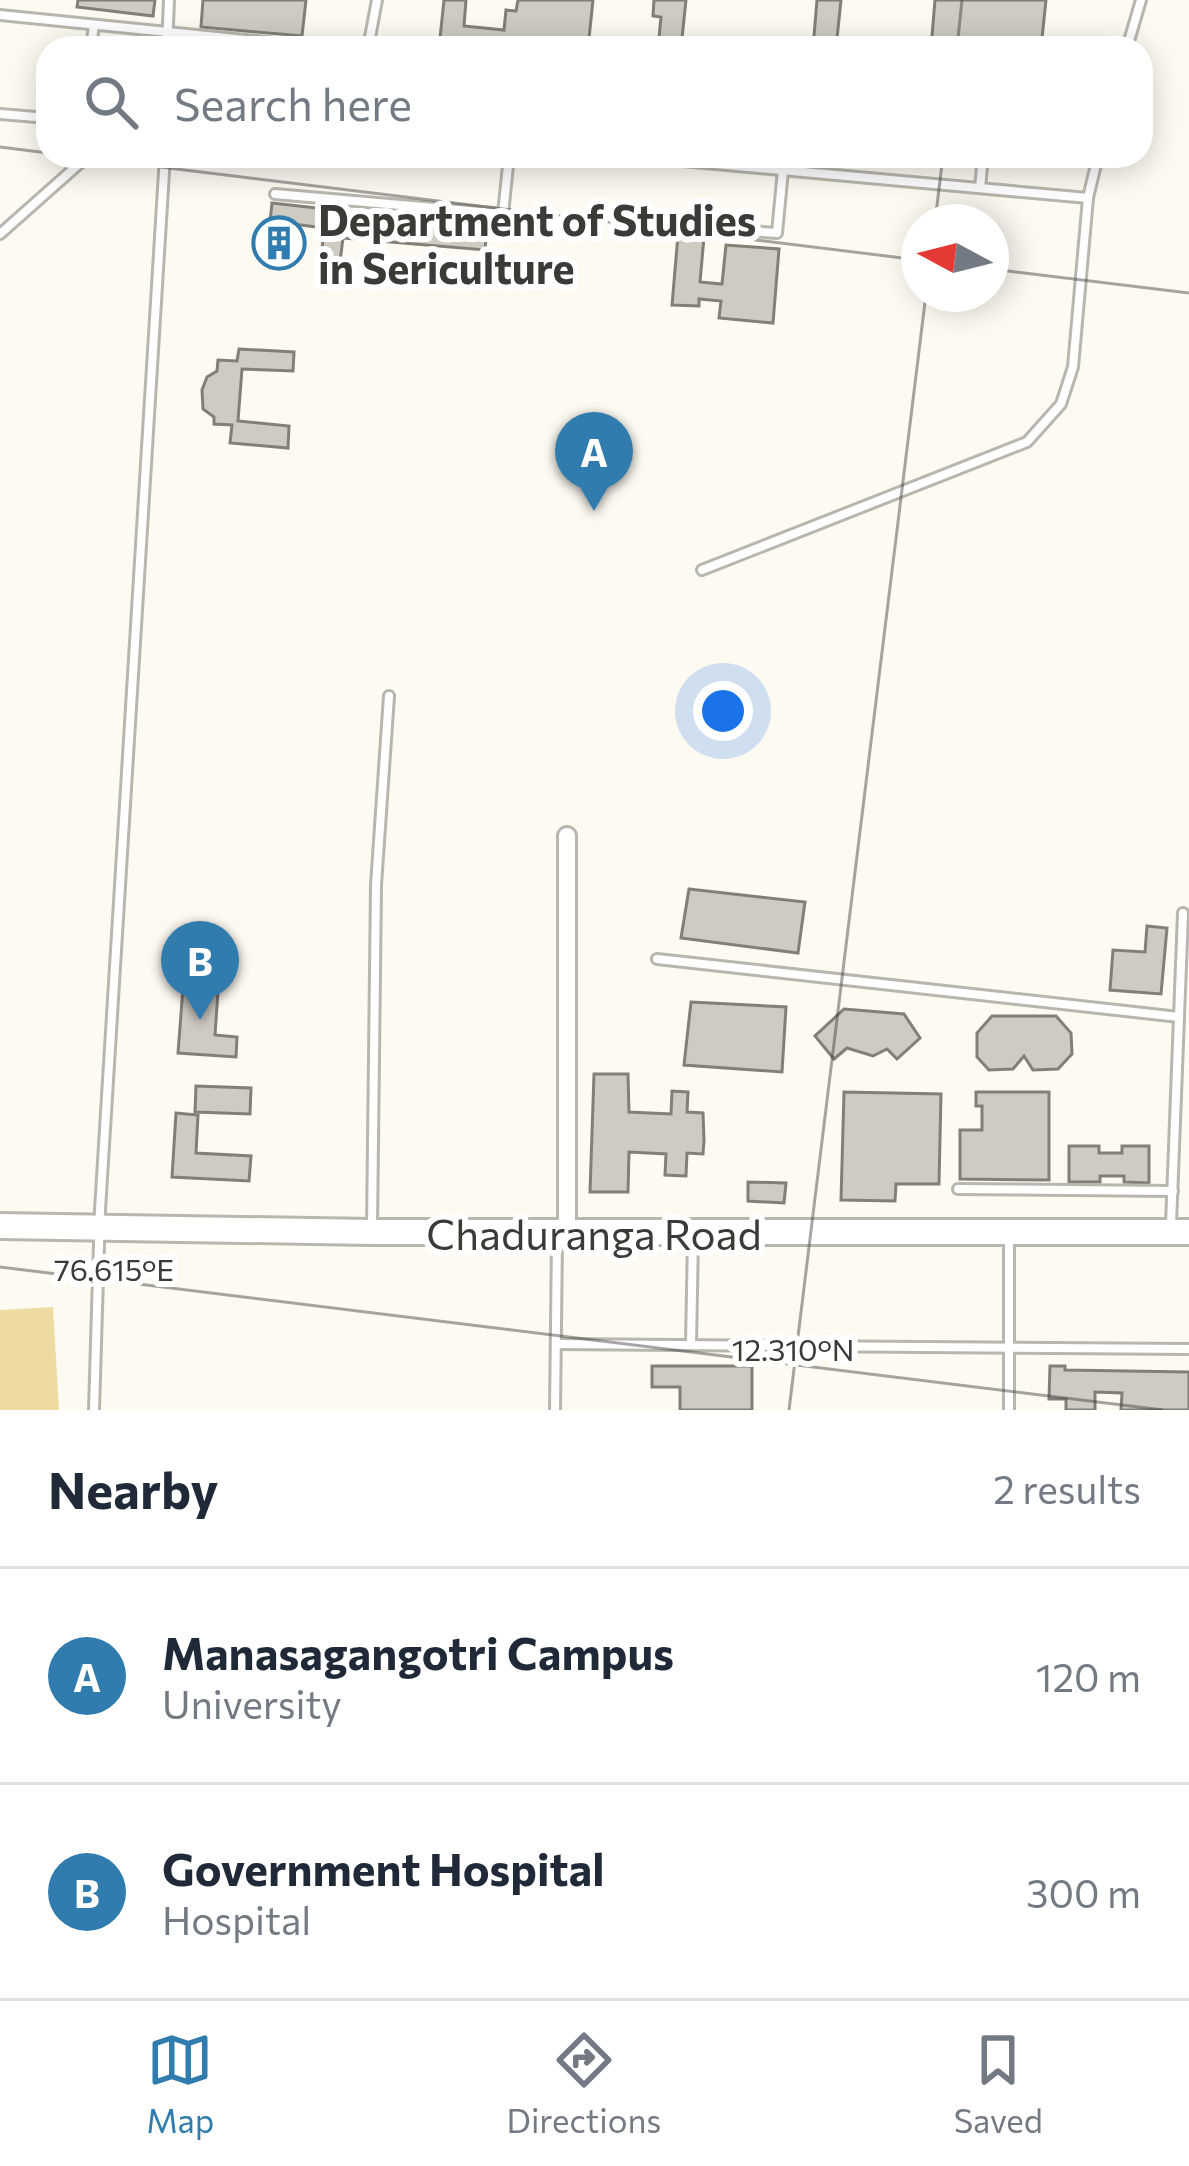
<!DOCTYPE html>
<html lang="en">
<head>
<meta charset="utf-8">
<style>
	:root { --surface:#fff; --page:#f6f6f7; --text:#1f2937; --muted:#747a83; --line:#e0e1e3; --accent:#307cae }
	body { margin:0; font-family:Commissioner,sans-serif; background:var(--page); color:var(--text) }
	.compass { position:absolute; left:901px; top:204px; width:108px; height:108px; border-radius:50%; background:var(--surface); box-shadow:0 6px 30px #0003; rotate:277deg }
	.you { position:absolute; left:723px; top:711px; width:42px; height:42px; margin:-30px; border:9px solid #fff; border-radius:50%; background:#1a73e8; box-shadow:0 0 0 18px #1a73e833 }
	.badge { display:grid; place-items:center; width:78px; height:78px; border-radius:50%; background:var(--accent); color:#fff; font-size:39px; font-weight:700 }
	.pin { position:absolute; translate:-50% -99px; filter:drop-shadow(0 3px 6px #0008) }
	.pin::after { content:''; position:absolute; top:63px; width:42px; height:36px; background:inherit; clip-path:polygon(0 0,100% 0,50% 100%) }
	.list { margin:0; padding:0; list-style:none }
	h2 { display:flex; justify-content:space-between; align-items:center; height:156px; margin:0; padding:0 48px; font-size:51px }
	h2 small { font-size:39px; font-weight:400; color:var(--muted) }
	.list li { display:grid; grid-template-columns:78px 1fr auto; gap:36px; align-items:center; box-sizing:border-box; height:216px; padding:0 48px; border-top:3px solid var(--line) }
	.list b { display:block; font-size:45px; white-space:nowrap }
	.list p { margin:0; font-size:39px; white-space:nowrap; color:var(--muted) }
	.list em { font-size:39px; font-style:normal; color:var(--muted) }
	.icon { flex:none; width:66px; height:66px; fill:none; stroke:currentColor; stroke-width:2; stroke-linecap:round; stroke-linejoin:round }
	.map { position:relative; flex:none; width:1189px; height:1410px; overflow:hidden }
	.search { position:absolute; background:var(--surface); box-shadow:0 6px 30px #0003; left:36px; right:36px; top:36px; height:132px; display:flex; align-items:center; gap:30px; box-sizing:border-box; padding:0 42px; border-radius:36px; color:var(--muted); font-size:45px }
	.sheet { height:588px; background:var(--surface) }
	nav { display:flex; justify-content:space-around; align-items:center; box-sizing:border-box; height:168px; border-top:3px solid var(--line); background:var(--surface); font-size:33px; color:var(--muted) }
	nav a { display:grid; justify-items:center; gap:6px }
	nav .on { color:var(--accent) }
	.map>svg:first-child { display:block }
	.green { fill:#eedba2 }
	.building { fill:#cecbc3; stroke:#827f78; stroke-width:3 }
	.lines { fill:none; stroke-linecap:round; stroke-linejoin:round }
	.lane-casing { stroke:#b8b6ae; stroke-width:14 }
	.street-casing { stroke:#b8b6ae; stroke-width:22 }
	.secondary-casing { stroke:#b8b6ae; stroke-width:30 }
	.lane { stroke:#fff; stroke-width:8 }
	.street { stroke:#fff; stroke-width:16 }
	.secondary { stroke:#fff; stroke-width:24 }
	.ticks { fill:none; stroke:#3b3a37; stroke-width:3; stroke-opacity:0.45 }
	.labels { text-anchor:middle; dominant-baseline:central; stroke-width:12; stroke-linejoin:round; paint-order:stroke }
	.poi-label { font-size:42px; font-weight:bold; fill:#3b3a37; stroke:#fff; text-anchor:start }
	.street-label { font-size:42px; fill:#3b3a37; stroke:#fff }
	.ticks-label { font-size:30px; text-anchor:middle; fill:#3b3a37; stroke:#fff; stroke-width:12; stroke-linejoin:round; paint-order:stroke }
</style>
</head>
<body>
<div class="map">
<svg width="1189" height="1410" viewBox="0 0 1189 1410">
	<rect width="100%" height="100%" fill="#fdfaf2"/>
	<path class="green" d="M53 1307 59 1410H0V1310Z"/>
	<g class="building">
		<path d="M78 0H155L153 16 77 7Z"/>
		<path d="M203 0H306L302 36 201 27Z"/>
		<path d="M444 0H466L464 26 504 30 506 10 516 11 518 0H593L588 48H439Z"/>
		<path d="M654 0H686L681 48H658L661 17 653 16Z"/>
		<path d="M817 0H841L836 48H813Z"/>
		<path d="M935 0H1046L1041 48H931Z"/>
		<path d="M272 203 487 227 485 250 343 238 340 262 321 260 324 228 293 224 289 260 266 257Z"/>
		<path d="M678 235 704 237 700 282 722 284 726 245 779 249 773 323 719 318 721 301 699 299V306L672 305Z"/>
		<path d="M239 349 294 352 293 371 242 369 238 421 289 426 288 448 230 443 232 425 214 424V417L203 409 202 390 207 377 217 371 218 360 237 361Z"/>
		<path d="M689 889 805 902 798 953 681 938Z"/>
		<path d="M1147 926 1167 928 1161 994 1110 990 1113 950 1145 952Z"/>
		<path d="M183 988 218 991 215 1035 237 1037 236 1057 178 1053Z"/>
		<path d="M691 1002 786 1007 782 1072 684 1065Z"/>
		<path d="M844 1009 904 1014 920 1038 897 1059 887 1049 873 1056 847 1048 834 1059 815 1036Z"/>
		<path d="M992 1016H1056L1071 1033 1072 1054 1058 1069 1033 1070 1024 1056 1013 1069 989 1070 977 1057V1033Z"/>
		<path d="M594 1074H628L629 1112 671 1114 672 1091 688 1092 687 1112 703 1113 704 1140 703 1154 687 1153 686 1176 665 1175 666 1154 629 1152 628 1192H590Z"/>
		<path d="M196 1086 251 1088 250 1114 195 1112Z"/>
		<path d="M844 1092 941 1094 939 1184H896L895 1201 841 1200Z"/>
		<path d="M976 1092H1049V1180L960 1179V1130H982V1106H976Z"/>
		<path d="M176 1113 198 1115 196 1153 251 1156 249 1181 172 1177Z"/>
		<path d="M1069 1146H1099V1153H1122V1146H1149V1183L1124 1182V1176H1100V1182H1069Z"/>
		<path d="M748 1182 786 1183 784 1203 748 1201Z"/>
		<path d="M652 1366H752V1410H680V1387H652Z"/>
		<path d="M1050 1366H1065V1370L1189 1372V1410H1121L1122 1393 1095 1392V1410H1066V1399H1049Z"/>
	</g>
	<g class="lines">
		<g class="lane-casing">
			<g id="lane">
				<path d="M0 15 324 48"/>
				<path d="M91 48 94 25"/>
				<path d="M167 48 169 0"/>
				<path d="M368 48 377 0"/>
				<path d="M1127 48 1141 0"/>
				<path d="M0 114 48 118"/>
				<path d="M628 156 1088 198"/>
				<path d="M980 188 983 156"/>
				<path d="M275 194 503 214 509 156"/>
				<path d="M691 227 777 233 783 170"/>
				<path d="M0 234 88 156"/>
				<path d="M702 570 1027 442 1061 404 1073 367 1088 198 1098 156"/>
				<path d="M657 959 1179 1017"/>
				<path d="M958 1189 1173 1191"/>
				<path d="M1171 1225 1183 913"/>
				<path d="M372 1228 376 885 389 696"/>
				<path d="M1009 1238V1410"/>
				<path d="M556 1344 1189 1349"/>
				<path d="M691 1344 693 1238"/>
				<path d="M94 1410 100 1210 165 156"/>
				<path d="M555 1410 557 1238"/>
			</g>
		</g>
		<g class="street-casing">
			<path id="street" d="M567 1231V836"/>
		</g>
		<g class="secondary-casing">
			<path id="secondary" d="M0 1226 372 1232H1189"/>
		</g>
		<use href="#lane" class="lane"/>
		<use href="#street" class="street"/>
		<use href="#secondary" class="secondary"/>
	</g>
	<path class="ticks" d="M957 48 962 0M0 147 48 153M71 156 919 260M935 222 943 156M991 269 1189 293M0 1267 1163 1410M789 1410 926 294"/>
	<defs>
		<g id="building-ring" transform="scale(2.7)"><circle r="9.5" fill="#fff" stroke="#307cae" stroke-width="1.5"/><path d="M-4-6H4V6H1V3H-1V6H-4ZM-2.5-4.3h1.7v1.8h-1.7ZM.8-4.3h1.7v1.8H.8ZM-2.5-1h1.7V.8h-1.7ZM.8-1h1.7V.8H.8Z" fill="#307cae"/></g>
	</defs>
	<g fill-rule="evenodd">
		<use href="#building-ring" x="279" y="243"/>
	</g>
	<g class="labels">
		<g class="poi-label">
			<text x="318" y="219">Department of Studies<tspan x="318" dy="48">in Sericulture</tspan></text>
		</g>
		<g class="street-label">
			<text x="594" y="1233">Chaduranga Road</text>
		</g>
	</g>
	<g class="ticks-label">
		<text x="114" y="1281">76.615°E</text>
		<text x="793" y="1361">12.310°N</text>
	</g>
</svg>
<svg class="compass" viewBox="-18 -18 36 36"><path d="M0-13l5 13h-10z" fill="#e53935"/><path d="M0 13l5-13h-10z" fill="#747a83"/></svg>
<div class="you"></div>
<div class="pin badge" style="left:594px;top:511px">A</div>
<div class="pin badge" style="left:200px;top:1020px">B</div>
<div class="search"><svg class="icon" aria-label="search" viewBox="0 0 24 24"><circle cx="10" cy="10" r="6"/><path d="M15 15l6 6"/></svg>Search here</div>
</div>
<section class="sheet">
<h2>Nearby<small>2 results</small></h2>
<ul class="list">
<li><span class="badge">A</span><div><b>Manasagangotri Campus</b><p>University</p></div><em>120 m</em></li>
<li><span class="badge">B</span><div><b>Government Hospital</b><p>Hospital</p></div><em>300 m</em></li>
</ul>
</section>
<nav>
<a class="on"><svg class="icon" aria-label="map" viewBox="0 0 24 24"><path d="M3 6l6-2 6 2 6-2v14l-6 2-6-2-6 2zM9 4v14M15 6v14"/></svg>Map</a>
<a><svg class="icon" aria-label="directions" viewBox="0 0 24 24"><path d="M12 3l9 9-9 9-9-9zM9 14v-3h6M13 9l2 2-2 2"/></svg>Directions</a>
<a><svg class="icon" aria-label="saved" viewBox="0 0 24 24"><path d="M7 4h10v16l-5-4-5 4z"/></svg>Saved</a>
</nav>
</body>
</html>
